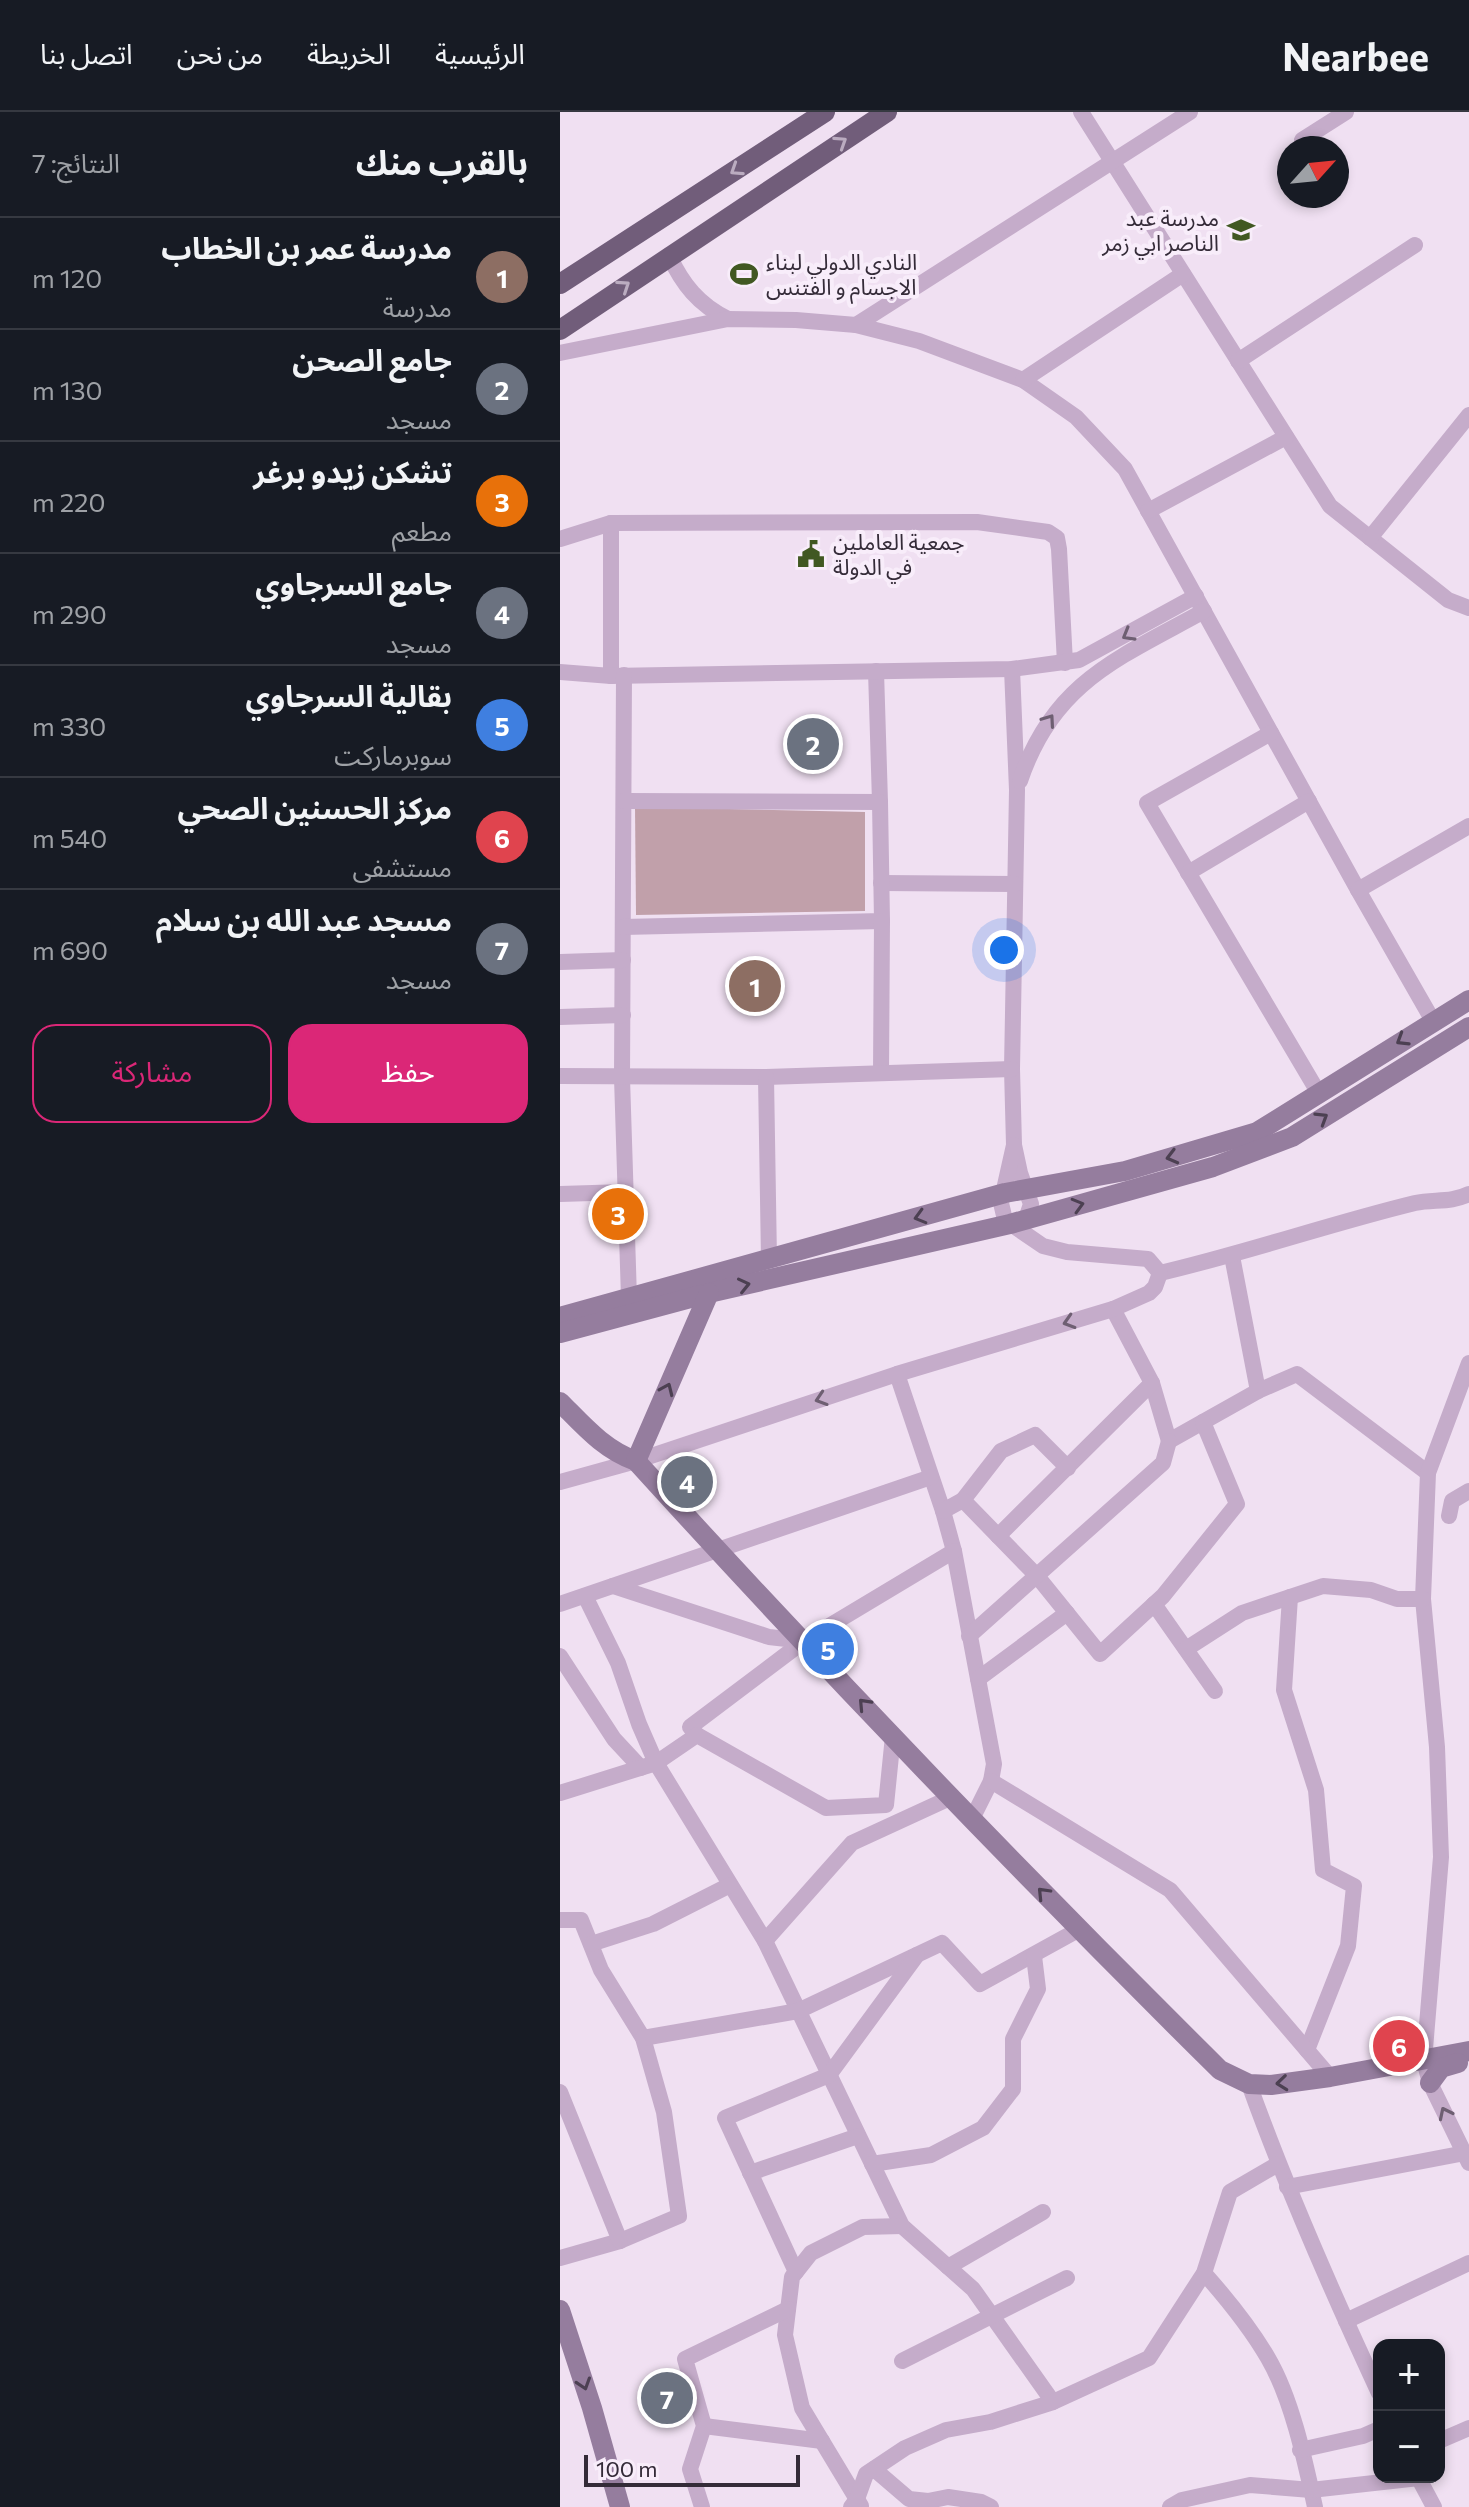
<!DOCTYPE html>
<html lang="ar">
<head>
<meta charset="utf-8">
<style>
	:root { --surface:#171b24; --page:#20242c; --text:#f1f3f6; --muted:#9ea1a6; --line:#363941; --accent:#db2777 }
	body { margin:0; font-family:Commissioner,"Noto Sans Arabic",sans-serif; background:var(--page); color:var(--text); direction:rtl }
	.controls { position:absolute; right:24px; bottom:24px; display:grid; overflow:hidden; border-radius:16px; box-shadow:0 4px 12px #0003 }
	.controls button { width:72px; height:72px; display:grid; place-items:center; padding:0; border:0; border-bottom:2px solid var(--line); background:var(--surface); color:var(--text); font:40px sans-serif }
	.compass { position:absolute; left:717px; top:24px; width:72px; height:72px; border-radius:50%; background:var(--surface); box-shadow:0 4px 12px #0003; rotate:63deg }
	.scale { position:absolute; left:24px; bottom:20px; width:216px; box-sizing:border-box; padding-left:8px; border:4px solid #342b38; border-top:0; font-size:22px; line-height:28px; white-space:nowrap; color:#342b38; -webkit-text-stroke:6px #f8edfa; paint-order:stroke }
	.you { position:absolute; left:444px; top:838px; width:28px; height:28px; margin:-20px; border:6px solid #fff; border-radius:50%; background:#1a73e8; box-shadow:0 0 0 12px #1a73e833 }
	.badge { display:grid; place-items:center; width:52px; height:52px; border-radius:50%; background:var(--accent); color:#fff; font-size:26px; font-weight:700 }
	.pin { position:absolute; translate:-50% -50%; border:4px solid #fff; box-shadow:0 2px 8px #0006 }
	.list { margin:0; padding:0; list-style:none }
	h2 { display:flex; justify-content:space-between; align-items:center; height:104px; margin:0; padding:0 32px; font-size:34px }
	h2 small { font-size:26px; font-weight:400; color:var(--muted) }
	.list li { display:grid; grid-template-columns:52px 1fr auto; gap:24px; align-items:center; box-sizing:border-box; height:112px; padding:0 32px; border-top:2px solid var(--line) }
	.list b { display:block; font-size:30px; white-space:nowrap }
	.list p { margin:0; font-size:26px; white-space:nowrap; color:var(--muted) }
	.list em { font-size:26px; font-style:normal; color:var(--muted) }
	.actions { display:flex; gap:16px; padding:24px 32px }
	.actions a { flex:1; padding:18px 0; border:2px solid var(--accent); border-radius:24px; text-align:center; font-size:28px; color:var(--accent) }
	.actions .main { background:var(--accent); color:#fff }
	.map { position:relative; flex:none; width:909px; height:2395px; overflow:hidden; direction:ltr }
	header { display:flex; align-items:center; gap:48px; box-sizing:border-box; height:112px; padding:0 40px; background:var(--surface); border-bottom:2px solid var(--line) }
	header strong { font-size:38px }
	nav { display:flex; gap:44px; margin-inline-start:auto; font-size:28px }
	main { display:flex }
	aside { flex:1; background:var(--surface) }
	.map>svg:first-child { display:block }
	.green { fill:#c1a0aa }
	.lines { fill:none; stroke-linecap:round; stroke-linejoin:round }
	.minor { stroke:#c5acca; stroke-width:16 }
	.secondary { stroke:#957d9e; stroke-width:20 }
	.primary { stroke:#715d7a; stroke-width:20 }
	.oneway { stroke:#bbacc0 }
	.oneway2 { stroke:#6e5f72 }
	.oneway3 { stroke:#4c4052 }
	.labels { text-anchor:middle; dominant-baseline:central; stroke-width:8; stroke-linejoin:round; paint-order:stroke }
	.poi-label { font-size:22px; fill:#342b38; stroke:#f8edfa; text-anchor:start }
</style>
</head>
<body>
<header>
<strong>Nearbee</strong>
<nav><a>الرئيسية</a><a>الخريطة</a><a>من نحن</a><a>اتصل بنا</a></nav>
</header>
<main>
<div class="map">
<svg width="909" height="2395" viewBox="0 0 909 2395">
	<rect width="100%" height="100%" fill="#f0e0f2"/>
	<path class="green" d="M75 695 305 700V799L76 803Z"/>
	<g class="lines">
		<g class="minor">
			<path d="M521 0 770 394 888 488 909 496"/>
			<path d="M742 28 786 0"/>
			<path d="M109 143C122 172 139 193 168 207"/>
			<path d="M296 213 630 0"/>
			<path d="M0 241 168 207 236 208 296 213 359 229 463 268 516 305 565 357 798 778 873 909"/>
			<path d="M678 249 855 133"/>
			<path d="M463 268 623 162"/>
			<path d="M588 399 726 325"/>
			<path d="M51 411V564"/>
			<path d="M810 426 909 303"/>
			<path d="M0 427 51 411 417 410 488 420 497 426 499 437 505 551"/>
			<path d="M452 557 457 678 452 957 454 1033 460 1061 471 1092 466 1107"/>
			<path d="M316 559 320 690"/>
			<path d="M0 560 51 564 452 557 519 548 636 484"/>
			<path d="M64 563 62 966 69 1186"/>
			<path d="M711 621 587 691 758 980"/>
			<path d="M460 669C493 570 559 546 644 499"/>
			<path d="M628 761 749 689"/>
			<path d="M321 771 455 772"/>
			<path d="M798 778 909 714"/>
			<path d="M63 815 322 809 320 690 64 689"/>
			<path d="M0 850 63 848"/>
			<path d="M0 905 63 903"/>
			<path d="M321 961 322 809"/>
			<path d="M0 964 206 965 452 957"/>
			<path d="M206 965 209 1148"/>
			<path d="M0 1082 65 1080"/>
			<path d="M672 1144 698 1279"/>
			<path d="M600 1161C686 1141 769 1112 855 1091 874 1087 891 1091 909 1082"/>
			<path d="M553 1197 592 1271 609 1329 698 1279 737 1262 868 1361"/>
			<path d="M909 1251 868 1361 863 1487 877 1635 881 1745 864 1949 870 1971 909 2051"/>
			<path d="M337 1262 383 1399 394 1439 434 1652 431 1669 412 1707"/>
			<path d="M0 1370 76 1349 337 1262 553 1197 589 1181 595 1175 600 1161 588 1147 507 1140 483 1134 445 1108 441 1091 454 1033"/>
			<path d="M403 1388 441 1339 475 1323 508 1356"/>
			<path d="M383 1399 403 1388 477 1464 540 1542 603 1484 677 1392 643 1310"/>
			<path d="M889 1404 892 1389 909 1379"/>
			<path d="M438 1424 592 1271"/>
			<path d="M53 1474 209 1525 244 1529"/>
			<path d="M25 1484 58 1551 79 1612 96 1651 205 1829 342 2114 413 2177 493 2290"/>
			<path d="M730 1485 724 1578 756 1678 763 1758 794 1774 788 1834 747 1938"/>
			<path d="M0 1492 371 1365"/>
			<path d="M594 1492 655 1579"/>
			<path d="M409 1524 603 1351 609 1329"/>
			<path d="M626 1537 682 1501 763 1474 811 1478 837 1487H863"/>
			<path d="M0 1544 54 1627 81 1656"/>
			<path d="M418 1567 507 1501"/>
			<path d="M137 1623 130 1615 244 1529 394 1439"/>
			<path d="M431 1669 610 1778 770 1965"/>
			<path d="M0 1681 96 1651 137 1623 266 1696 326 1693 333 1624"/>
			<path d="M0 1808H21L41 1858 83 1926 104 2000 119 2104 60 2129 0 2146"/>
			<path d="M205 1829 292 1731 392 1685"/>
			<path d="M31 1832 93 1812 170 1773"/>
			<path d="M83 1926 238 1899 382 1831 420 1872 518 1818"/>
			<path d="M689 1972C727 2078 772 2180 819 2281"/>
			<path d="M0 1980 60 2129"/>
			<path d="M312 2052 371 2043 423 2016 453 1977V1927L478 1877 474 1844"/>
			<path d="M190 2061 298 2024"/>
			<path d="M727 2075 905 2041"/>
			<path d="M388 2155 483 2100"/>
			<path d="M236 2160 165 2006 269 1963 357 1843"/>
			<path d="M644 2161C668 2188 690 2215 708 2246 732 2287 745 2349 755 2395"/>
			<path d="M786 2209 909 2151"/>
			<path d="M342 2249 507 2166"/>
			<path d="M144 2314 262 2329"/>
			<path d="M879 2329 909 2316"/>
			<path d="M740 2338 803 2324 819 2317"/>
			<path d="M314 2357 349 2387 368 2389 388 2385 421 2390 431 2395"/>
			<path d="M858 2365 874 2395"/>
			<path d="M301 2394 242 2296 225 2223 232 2165 251 2141 303 2115 342 2114"/>
			<path d="M142 2395 130 2357 144 2314 125 2247 228 2197"/>
			<path d="M291 2395 297 2387 306 2362 345 2336 386 2318 430 2310 493 2290 589 2246 644 2161 670 2080 718 2052"/>
			<path d="M610 2395 622 2388 690 2373 751 2378 859 2366"/>
		</g>
		<g class="secondary">
			<path d="M0 1205 445 1081 565 1059 697 1020 909 888"/>
			<path d="M0 1221 149 1181 450 1112 653 1055 732 1025 909 915"/>
			<path d="M0 1290C23 1313 44 1338 76 1349 265 1557 460 1760 660 1958L689 1972 711 1973 770 1965 909 1939"/>
			<path d="M76 1349 149 1181"/>
			<path d="M870 1971 881 1956 898 1951"/>
			<path d="M0 2198 32 2296 60 2395"/>
		</g>
		<g class="primary">
			<path d="M0 172 265 0"/>
			<path d="M0 218 327 0"/>
		</g>
	</g>
	<defs><path id="oneway-chevron" d="M-2-3.5L2.5 0L-2 3.5" fill="none" stroke-width="1.6" stroke-linecap="round" stroke-linejoin="round" transform="scale(2)"/></defs>
	<g class="oneway">
		<use href="#oneway-chevron" transform="translate(281 30) rotate(-33)"/>
		<use href="#oneway-chevron" transform="translate(176 58) rotate(147)"/>
		<use href="#oneway-chevron" transform="translate(64 174) rotate(-34)"/>
	</g>
	<g class="oneway2">
		<use href="#oneway-chevron" transform="translate(568 523) rotate(150)"/>
		<use href="#oneway-chevron" transform="translate(489 608) rotate(-55)"/>
		<use href="#oneway-chevron" transform="translate(509 1210) rotate(163)"/>
		<use href="#oneway-chevron" transform="translate(261 1287) rotate(162)"/>
		<use href="#oneway-chevron" transform="translate(885 2001) rotate(-116)"/>
	</g>
	<g class="oneway3">
		<use href="#oneway-chevron" transform="translate(842 928) rotate(148)"/>
		<use href="#oneway-chevron" transform="translate(762 1006) rotate(-32)"/>
		<use href="#oneway-chevron" transform="translate(612 1045) rotate(165)"/>
		<use href="#oneway-chevron" transform="translate(518 1093) rotate(-16)"/>
		<use href="#oneway-chevron" transform="translate(360 1105) rotate(164)"/>
		<use href="#oneway-chevron" transform="translate(184 1173) rotate(-13)"/>
		<use href="#oneway-chevron" transform="translate(107 1277) rotate(-66)"/>
		<use href="#oneway-chevron" transform="translate(304 1592) rotate(-133)"/>
		<use href="#oneway-chevron" transform="translate(483 1781) rotate(-134)"/>
		<use href="#oneway-chevron" transform="translate(722 1971) rotate(174)"/>
		<use href="#oneway-chevron" transform="translate(24 2272) rotate(72)"/>
	</g>
	<defs>
		<g id="school-bare" transform="scale(2.16)"><path d="M0-5L7-2L0 1L-7-2ZM-4 1L0 2.5L4 1V4Q0 6-4 4Z" fill="#415822" stroke="#f8edfa" stroke-width="2.5" paint-order="stroke"/></g>
		<g id="stadium-bare" transform="scale(2.16)"><path d="M0-5a6.5 5 0 1 0 0 10a6.5 5 0 1 0 0-10ZM-3.5-1.8h7v3.6h-7Z" fill="#415822" stroke="#f8edfa" stroke-width="2.5" paint-order="stroke"/></g>
		<g id="civic-bare" transform="scale(2.16)"><path d="M-.6-6.5H3V-4.5H.6V-3L4-1V1h2V6H-6V1h2V-1L-.6-3ZM-1.2 2.5V6h2.4V2.5Z" fill="#415822" stroke="#f8edfa" stroke-width="2.5" paint-order="stroke"/></g>
	</defs>
	<g fill-rule="evenodd">
		<use href="#school-bare" x="681" y="118"/>
		<use href="#stadium-bare" x="184" y="162"/>
		<use href="#civic-bare" x="251" y="442"/>
	</g>
	<g class="labels">
		<g class="poi-label">
			<text x="659" y="105" text-anchor="end">مدرسة عبد<tspan x="659" dy="25">الناصر ابي زمر</tspan></text>
			<text x="206" y="149">النادي الدولي لبناء<tspan x="206" dy="25">الاجسام و الفتنس</tspan></text>
			<text x="273" y="429">جمعية العاملين<tspan x="273" dy="25">في الدولة</tspan></text>
		</g>
	</g>
</svg>
<div class="controls">
<button>+</button>
<button>−</button>
</div>
<svg class="compass" viewBox="-18 -18 36 36"><path d="M0-13l5 13h-10z" fill="#e53935"/><path d="M0 13l5-13h-10z" fill="#9ea1a6"/></svg>
<div class="scale">100 m</div>
<div class="you"></div>
<div class="pin badge" style="left:195px;top:874px;background:#8d6e63">1</div>
<div class="pin badge" style="left:253px;top:632px;background:#6b7280">2</div>
<div class="pin badge" style="left:58px;top:1102px;background:#e8710a">3</div>
<div class="pin badge" style="left:127px;top:1370px;background:#6b7280">4</div>
<div class="pin badge" style="left:268px;top:1537px;background:#3f7fe0">5</div>
<div class="pin badge" style="left:839px;top:1934px;background:#e0444e">6</div>
<div class="pin badge" style="left:107px;top:2286px;background:#6b7280">7</div>
</div>
<aside>
<h2>بالقرب منك<small>النتائج: 7</small></h2>
<ul class="list">
<li><span class="badge" style="background:#8d6e63">1</span><div><b>مدرسة عمر بن الخطاب</b><p>مدرسة</p></div><em>120 m</em></li>
<li><span class="badge" style="background:#6b7280">2</span><div><b>جامع الصحن</b><p>مسجد</p></div><em>130 m</em></li>
<li><span class="badge" style="background:#e8710a">3</span><div><b>تشكن زيدو برغر</b><p>مطعم</p></div><em>220 m</em></li>
<li><span class="badge" style="background:#6b7280">4</span><div><b>جامع السرجاوي</b><p>مسجد</p></div><em>290 m</em></li>
<li><span class="badge" style="background:#3f7fe0">5</span><div><b>بقالية السرجاوي</b><p>سوبرماركت</p></div><em>330 m</em></li>
<li><span class="badge" style="background:#e0444e">6</span><div><b>مركز الحسنين الصحي</b><p>مستشفى</p></div><em>540 m</em></li>
<li><span class="badge" style="background:#6b7280">7</span><div><b>مسجد عبد الله بن سلام</b><p>مسجد</p></div><em>690 m</em></li>
</ul>
<div class="actions"><a class="main">حفظ</a><a>مشاركة</a></div>
</aside>
</main>
</body>
</html>
